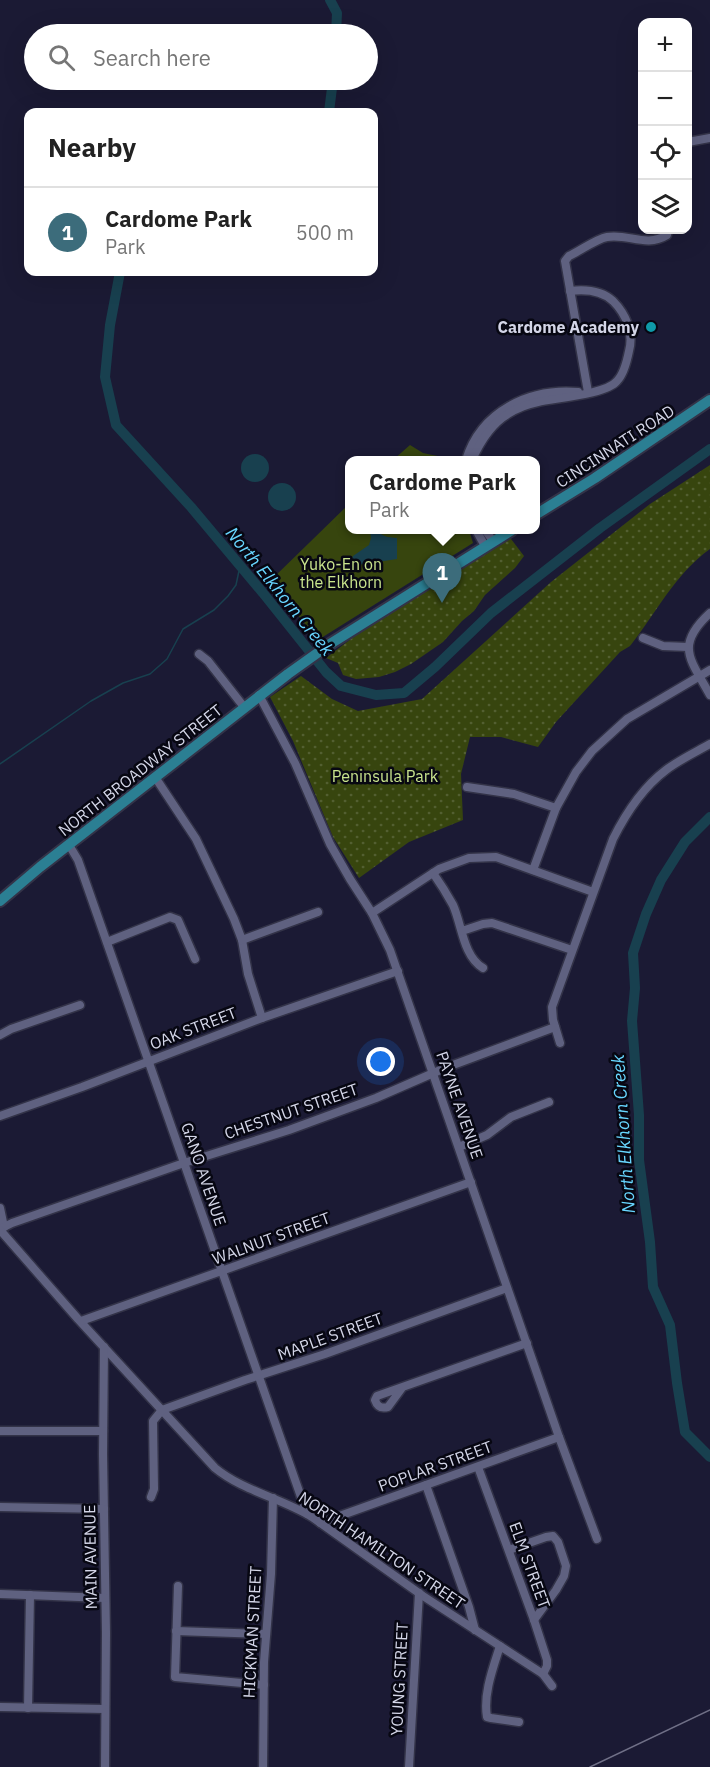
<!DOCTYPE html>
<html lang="en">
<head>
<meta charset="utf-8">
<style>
	:root { --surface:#fff; --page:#f6f6f6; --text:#222; --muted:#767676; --line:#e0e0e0; --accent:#3c6c7b }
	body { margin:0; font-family:"IBM Plex Sans",sans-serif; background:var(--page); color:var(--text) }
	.controls { position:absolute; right:18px; top:18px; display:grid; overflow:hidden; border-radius:12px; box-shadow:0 6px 24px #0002 }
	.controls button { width:54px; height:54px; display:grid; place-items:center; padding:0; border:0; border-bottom:2px solid var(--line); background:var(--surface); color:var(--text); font:30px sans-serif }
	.you { position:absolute; left:381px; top:1062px; width:21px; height:21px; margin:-15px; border:4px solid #fff; border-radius:50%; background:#1a73e8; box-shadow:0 0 0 9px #1a73e833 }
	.badge { display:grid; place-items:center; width:39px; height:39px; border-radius:50%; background:var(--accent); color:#fff; font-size:20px; font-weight:700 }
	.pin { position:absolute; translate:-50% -50px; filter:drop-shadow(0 2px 3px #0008) }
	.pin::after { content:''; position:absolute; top:32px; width:21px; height:18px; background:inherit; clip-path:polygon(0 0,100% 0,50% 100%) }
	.popup { position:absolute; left:345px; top:456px; width:195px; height:78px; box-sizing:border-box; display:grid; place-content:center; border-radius:12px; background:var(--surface); filter:drop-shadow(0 2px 4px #0005); font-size:20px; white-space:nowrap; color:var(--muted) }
	.popup b { font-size:22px; color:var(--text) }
	.popup::after { content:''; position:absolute; left:50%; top:100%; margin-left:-12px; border:12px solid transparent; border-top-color:var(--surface) }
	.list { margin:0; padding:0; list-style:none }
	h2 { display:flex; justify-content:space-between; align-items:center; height:78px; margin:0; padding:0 24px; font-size:26px }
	h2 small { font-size:20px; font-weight:400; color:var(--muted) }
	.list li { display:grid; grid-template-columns:39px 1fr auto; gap:18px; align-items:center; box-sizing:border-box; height:90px; padding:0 24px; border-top:2px solid var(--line) }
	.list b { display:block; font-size:22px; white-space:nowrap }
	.list p { margin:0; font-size:20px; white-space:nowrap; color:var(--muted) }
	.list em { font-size:20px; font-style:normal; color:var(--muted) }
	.icon { flex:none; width:33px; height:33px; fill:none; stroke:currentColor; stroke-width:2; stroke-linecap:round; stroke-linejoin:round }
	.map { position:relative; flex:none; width:710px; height:1767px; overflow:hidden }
	.search { position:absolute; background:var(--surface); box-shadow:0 6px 24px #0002; left:24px; top:24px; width:354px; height:66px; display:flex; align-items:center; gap:15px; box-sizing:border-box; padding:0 21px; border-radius:33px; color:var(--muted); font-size:22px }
	.panel { position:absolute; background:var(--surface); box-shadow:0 6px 24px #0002; left:24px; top:108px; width:354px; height:168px; border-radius:12px }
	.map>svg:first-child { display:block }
	.green { fill:#37450e }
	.park { fill:url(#park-dots) }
	.water { fill:#18404f }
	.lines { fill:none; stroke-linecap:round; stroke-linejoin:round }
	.stream { stroke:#18404f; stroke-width:1.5 }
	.river { stroke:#18404f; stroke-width:10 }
	.minor-casing { stroke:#333348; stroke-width:11 }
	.major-casing { stroke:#333348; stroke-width:14 }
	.minor { stroke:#5f6180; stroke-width:8 }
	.major { stroke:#2b7f93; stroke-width:10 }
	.rail { stroke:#707087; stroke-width:1.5 }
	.culture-dot { fill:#0f9aa8; stroke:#070712; stroke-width:2 }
	.labels { text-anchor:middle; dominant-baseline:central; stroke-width:5; stroke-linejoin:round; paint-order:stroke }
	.poi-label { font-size:16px; font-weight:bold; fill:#d4d6e8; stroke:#070712; text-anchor:end }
	.street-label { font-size:16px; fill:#d4d6e8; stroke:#070712 }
	.park-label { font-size:16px; fill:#c9e48d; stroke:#070712 }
	.water-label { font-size:18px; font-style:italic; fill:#68d6ff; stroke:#070712 }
</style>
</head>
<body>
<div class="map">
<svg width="710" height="1767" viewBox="0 0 710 1767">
	<defs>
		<pattern id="park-dots" width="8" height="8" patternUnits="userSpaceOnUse" patternTransform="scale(1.5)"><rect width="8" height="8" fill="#37450e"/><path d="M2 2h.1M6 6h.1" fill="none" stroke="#535f31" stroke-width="1.8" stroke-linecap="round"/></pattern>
	</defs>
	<rect width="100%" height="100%" fill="#1b1a34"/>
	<g class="green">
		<path d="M410 445 423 453 457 460H393Z"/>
		<path d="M349 504V530H469L473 543 318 640 270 581Z"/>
	</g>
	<g class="park">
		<path d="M710 465V549C675 574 656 613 630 646L620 652 556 722 538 747 501 737H470L461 774 463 820 409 842 359 878 333 837 293 741 270 697 301 676 332 699 358 711 422 699 551 582 650 504Z"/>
		<path d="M508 535 524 556 515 568 485 595 474 611 462 621 443 642 411 664 395 672 379 677 356 679 343 675 338 663 326 658 360 632Z"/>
	</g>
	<g class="water">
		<circle cx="255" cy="468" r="14"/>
		<circle cx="282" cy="497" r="14"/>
		<path d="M370 530H377C382 537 388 537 397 538V559L358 565 353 563 352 558 353 556 369 545 371 538Z"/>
	</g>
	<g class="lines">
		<path class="stream" d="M0 764 91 701 123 683 150 674 167 659 183 629 214 610 228 596 236 585 240 566"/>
		<g class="river">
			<path d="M330 0 337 13 336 34"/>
			<path d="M329 112 333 80"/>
			<path d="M120 272 110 325 105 377 116 425 191 507 263 593 326 672 341 686 376 695 404 693 435 667 491 613 600 528 710 449"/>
			<path d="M710 817 685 842 661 880 646 914 633 953 635 988 632 1021 639 1115V1160L650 1242 653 1287 670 1325 677 1383 685 1432 710 1457"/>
		</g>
		<g class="minor-casing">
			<g id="minor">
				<path d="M688 142 710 138"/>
				<path d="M588 392 565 261 569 256C580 251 596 239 607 237 628 233 646 248 667 235L668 230"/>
				<path d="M466 460C481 411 529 388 578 392"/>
				<path d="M472 460C480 442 491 424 508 414 517 408 528 404 538 402 556 398 607 394 617 381 624 374 627 361 629 351 634 333 626 314 613 301 601 290 586 289 570 291"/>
				<path d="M476 530 485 546"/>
				<path d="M485 530 493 541"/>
				<path d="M710 613C674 646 691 660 710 695"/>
				<path d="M643 638 663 646 688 647"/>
				<path d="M199 654 208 661 244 707"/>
				<path d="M259 695 295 763 330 844 350 879 372 913 390 950 559 1437 597 1539"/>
				<path d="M155 777 196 839 234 919 242 940 248 974 262 1018"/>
				<path d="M467 787 514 794 556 808"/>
				<path d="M69 845 78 860 307 1514"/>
				<path d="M533 870 556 808 576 772 592 751 627 719 710 670"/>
				<path d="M433 873C440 883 447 894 453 905 462 925 463 956 483 968"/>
				<path d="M372 913 439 869 469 858 496 857 593 892"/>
				<path d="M462 931 483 924 492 923 572 950"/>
				<path d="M242 940 318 912"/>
				<path d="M107 942 170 917 178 920 195 959"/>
				<path d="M0 1035 11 1029 80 1005"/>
				<path d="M560 1043 553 1020 552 1007 613 839C626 813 642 788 666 770 679 760 696 752 710 744"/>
				<path d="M0 1116 82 1087 262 1018 398 971"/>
				<path d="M459 1147 487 1135 511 1117 549 1102"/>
				<path d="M0 1208 4 1227"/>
				<path d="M0 1229 12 1223 184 1163 289 1130 376 1098 445 1068 555 1027"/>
				<path d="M0 1230 78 1319 215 1468C243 1491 281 1498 312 1517L423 1596 543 1674 552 1686"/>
				<path d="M81 1321 471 1182"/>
				<path d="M104 1347 103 1454 106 1633 105 1767"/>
				<path d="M402 1388 388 1407C380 1409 377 1406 375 1400L377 1396 527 1343"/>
				<path d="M0 1431H103"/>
				<path d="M478 1467 534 1620 547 1660V1666L543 1674"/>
				<path d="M426 1485 469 1607 475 1630"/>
				<path d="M151 1497 154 1489 153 1421 162 1410 245 1380 325 1354 507 1288"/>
				<path d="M0 1507 104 1509"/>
				<path d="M320 1523 559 1437"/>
				<path d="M509 1550 546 1537 553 1536 558 1542 566 1566 564 1576 556 1590 534 1620"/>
				<path d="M178 1586 175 1677 264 1685"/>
				<path d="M0 1594 105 1598"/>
				<path d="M176 1631 266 1634"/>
				<path d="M500 1646C493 1668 483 1694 487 1717L491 1718 519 1722"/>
				<path d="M0 1707 105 1709"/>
				<path d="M28 1708 30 1595"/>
				<path d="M263 1767 264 1662 271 1574 273 1498"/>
				<path d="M409 1767 419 1593"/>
			</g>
		</g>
		<g class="major-casing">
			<g id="major">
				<path d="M535 515 595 478 710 400"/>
				<path d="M0 901 40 867 288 674 330 644 512 530"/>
			</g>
		</g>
		<use href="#minor" class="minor"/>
		<use href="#major" class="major"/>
		<path class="rail" d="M590 1767 710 1710"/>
	</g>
	<circle class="culture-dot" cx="651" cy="327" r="6"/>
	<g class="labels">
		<g class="poi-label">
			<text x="639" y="327">Cardome Academy</text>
		</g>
		<g class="street-label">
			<text transform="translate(615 446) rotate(-33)">CINCINNATI ROAD</text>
			<text transform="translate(140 770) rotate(-38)">NORTH BROADWAY STREET</text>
			<text transform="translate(193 1028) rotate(-21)">OAK STREET</text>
			<text transform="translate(460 1105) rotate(71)">PAYNE AVENUE</text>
			<text transform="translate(291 1111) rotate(-19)">CHESTNUT STREET</text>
			<text transform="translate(204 1174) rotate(71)">GANO AVENUE</text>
			<text transform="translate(271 1238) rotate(-20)">WALNUT STREET</text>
			<text transform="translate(330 1336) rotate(-20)">MAPLE STREET</text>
			<text transform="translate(435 1466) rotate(-20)">POPLAR STREET</text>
			<text transform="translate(382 1550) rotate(34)">NORTH HAMILTON STREET</text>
			<text transform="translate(90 1557) rotate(-91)">MAIN AVENUE</text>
			<text transform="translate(530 1565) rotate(70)">ELM STREET</text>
			<text transform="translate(252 1632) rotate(-87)">HICKMAN STREET</text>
			<text transform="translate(399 1679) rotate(-87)">YOUNG STREET</text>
		</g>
		<g class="park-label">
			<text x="341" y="564">Yuko-En on<tspan x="341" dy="18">the Elkhorn</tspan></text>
			<text x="385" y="776">Peninsula Park</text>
		</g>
		<g class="water-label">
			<text transform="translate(280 591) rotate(51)">North Elkhorn Creek</text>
			<text transform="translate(623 1134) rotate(-94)">North Elkhorn Creek</text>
		</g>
	</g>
</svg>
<div class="controls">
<button>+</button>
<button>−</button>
<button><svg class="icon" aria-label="locate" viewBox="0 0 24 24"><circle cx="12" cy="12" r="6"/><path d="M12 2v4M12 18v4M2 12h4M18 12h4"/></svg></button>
<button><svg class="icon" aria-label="layers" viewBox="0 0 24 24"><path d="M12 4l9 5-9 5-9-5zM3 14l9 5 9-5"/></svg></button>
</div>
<div class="you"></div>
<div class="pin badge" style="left:442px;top:603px">1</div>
<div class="popup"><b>Cardome Park</b>Park</div>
<div class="search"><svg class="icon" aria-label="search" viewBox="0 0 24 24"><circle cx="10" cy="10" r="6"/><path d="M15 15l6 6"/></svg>Search here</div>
<section class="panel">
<h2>Nearby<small></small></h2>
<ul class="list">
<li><span class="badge">1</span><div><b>Cardome Park</b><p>Park</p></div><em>500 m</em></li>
</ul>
</section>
</div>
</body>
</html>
